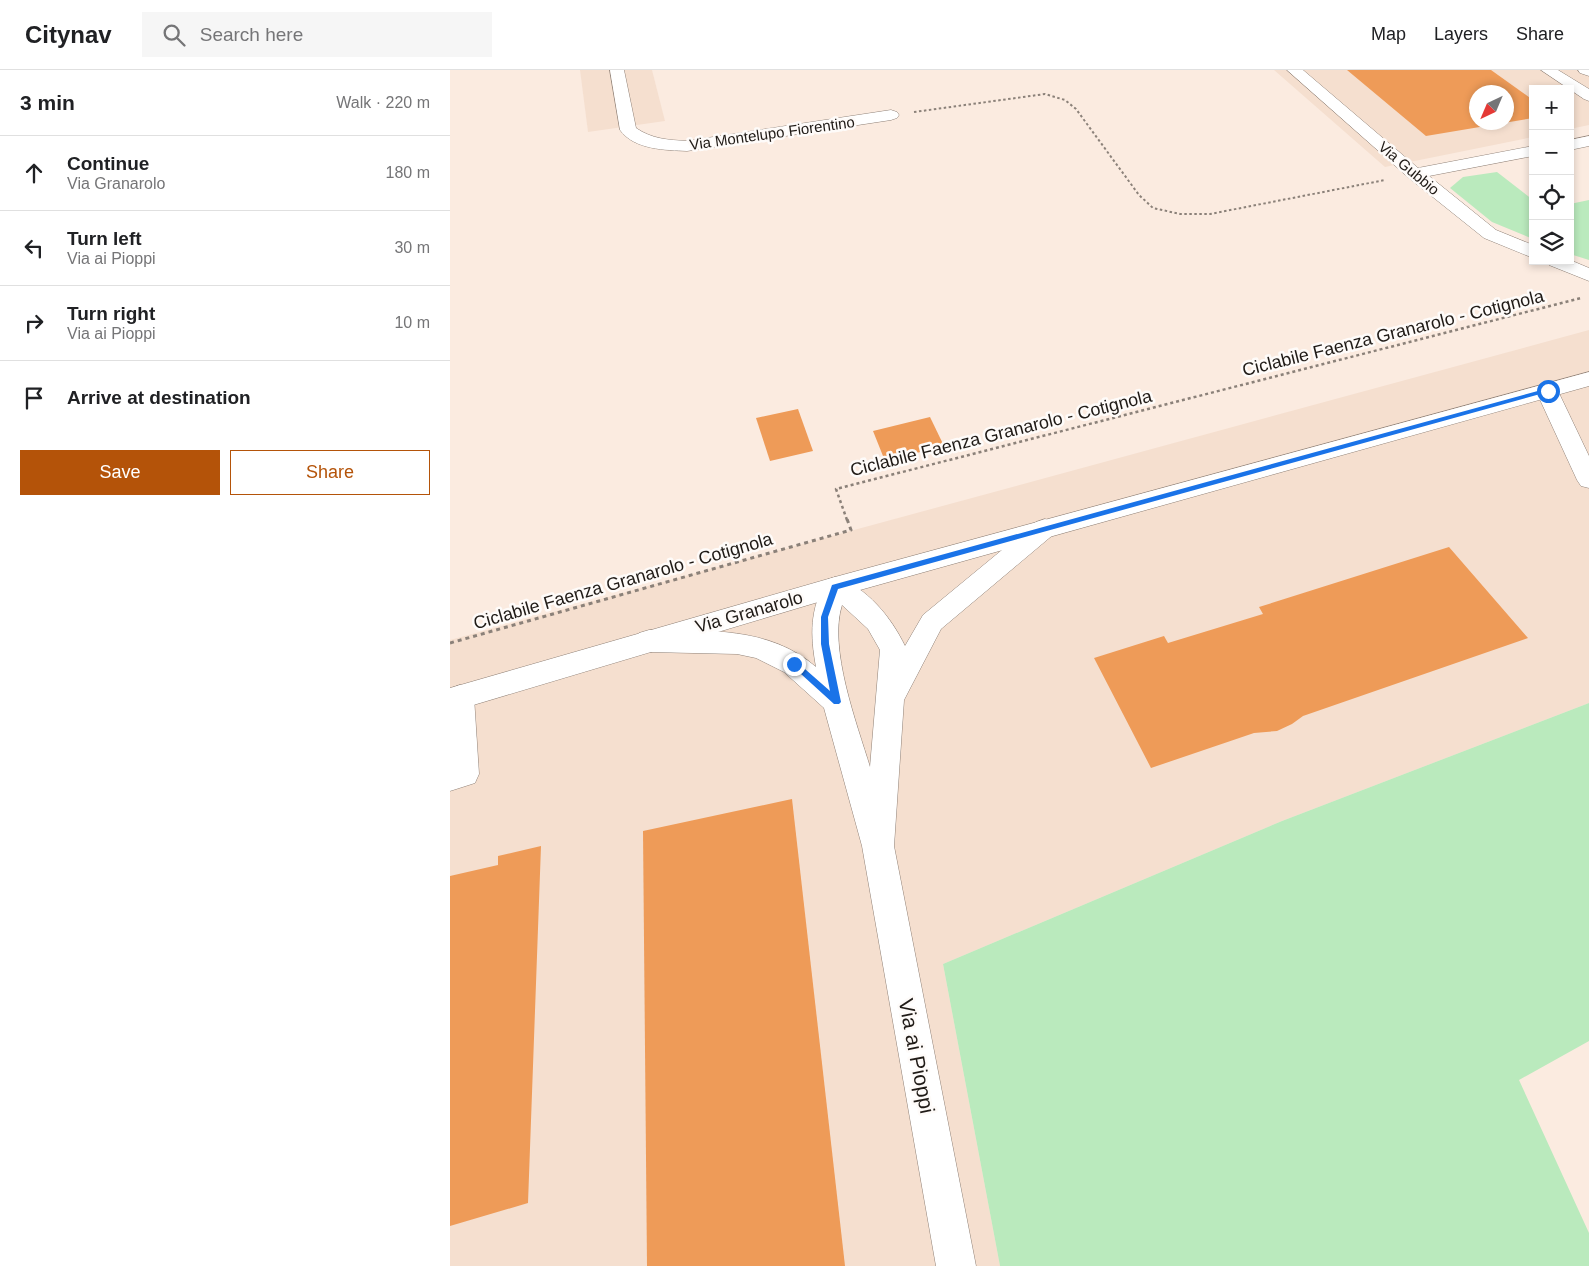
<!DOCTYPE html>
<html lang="en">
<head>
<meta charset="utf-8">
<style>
	:root { --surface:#fff; --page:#f6f6f6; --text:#202124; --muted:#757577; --line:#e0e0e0; --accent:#b45309 }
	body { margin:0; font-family:Helvetica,sans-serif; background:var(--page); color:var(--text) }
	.controls { position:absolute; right:15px; top:15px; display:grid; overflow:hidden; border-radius:0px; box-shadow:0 2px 8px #0003 }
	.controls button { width:45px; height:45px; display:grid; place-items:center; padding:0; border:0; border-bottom:1px solid var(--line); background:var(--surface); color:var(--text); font:25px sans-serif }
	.compass { position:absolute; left:1019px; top:15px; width:45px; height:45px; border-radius:50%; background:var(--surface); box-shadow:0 2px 8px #0003; rotate:224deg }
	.stop { position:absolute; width:15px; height:15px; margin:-11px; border:4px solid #1a73e8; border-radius:50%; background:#fff }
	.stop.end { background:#1a73e8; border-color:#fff; box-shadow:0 1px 5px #0008 }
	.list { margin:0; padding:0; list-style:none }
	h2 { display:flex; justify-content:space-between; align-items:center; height:65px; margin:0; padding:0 20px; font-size:21px }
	h2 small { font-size:16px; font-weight:400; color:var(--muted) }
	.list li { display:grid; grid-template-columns:32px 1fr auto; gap:15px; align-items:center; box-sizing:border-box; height:75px; padding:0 20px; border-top:1px solid var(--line) }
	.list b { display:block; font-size:19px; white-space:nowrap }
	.list p { margin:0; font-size:16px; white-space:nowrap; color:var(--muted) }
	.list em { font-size:16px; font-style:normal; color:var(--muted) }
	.actions { display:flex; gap:10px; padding:15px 20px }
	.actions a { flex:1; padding:11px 0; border:1px solid var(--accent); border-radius:0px; text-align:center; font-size:18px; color:var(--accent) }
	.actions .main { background:var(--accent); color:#fff }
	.icon { flex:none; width:28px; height:28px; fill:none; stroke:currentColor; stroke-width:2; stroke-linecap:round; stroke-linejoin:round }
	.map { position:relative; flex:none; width:1139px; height:1196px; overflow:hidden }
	header { display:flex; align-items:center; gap:30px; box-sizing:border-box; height:70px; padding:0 25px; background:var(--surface); border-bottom:1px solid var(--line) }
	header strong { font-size:24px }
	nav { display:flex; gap:28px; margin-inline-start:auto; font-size:18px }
	.search { width:350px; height:45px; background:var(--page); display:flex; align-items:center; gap:12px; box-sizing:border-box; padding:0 18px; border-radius:0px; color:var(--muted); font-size:19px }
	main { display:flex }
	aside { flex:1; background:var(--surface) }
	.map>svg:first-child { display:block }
	.built { fill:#f5dfcf; fill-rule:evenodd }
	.green { fill:#baeabd }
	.building { fill:#ee9b58; fill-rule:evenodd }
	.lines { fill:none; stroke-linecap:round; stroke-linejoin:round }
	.minor-casing { stroke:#8f8177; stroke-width:1 }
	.major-casing { stroke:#8f8177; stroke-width:1 }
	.path-far2 { stroke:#8b8179; stroke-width:2; stroke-dasharray:2.5 2.5; stroke-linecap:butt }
	.path-far1 { stroke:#8b8179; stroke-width:2.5; stroke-dasharray:3 3; stroke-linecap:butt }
	.path { stroke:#8b8179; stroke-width:3; stroke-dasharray:4 4; stroke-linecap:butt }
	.minor { fill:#fff; fill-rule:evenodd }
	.major { fill:#fff; fill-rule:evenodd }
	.route { fill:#1a73e8 }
	.labels { text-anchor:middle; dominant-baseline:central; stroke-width:5; stroke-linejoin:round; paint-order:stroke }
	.far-street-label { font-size:15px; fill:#201b17; stroke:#fefbf9 }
	.street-label { font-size:18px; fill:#201b17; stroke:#fefbf9 }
	.near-street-label { font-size:21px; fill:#201b17; stroke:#fefbf9 }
</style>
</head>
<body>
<header>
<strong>Citynav</strong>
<div class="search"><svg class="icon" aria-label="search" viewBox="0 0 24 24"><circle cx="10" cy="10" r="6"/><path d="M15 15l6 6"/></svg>Search here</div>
<nav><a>Map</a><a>Layers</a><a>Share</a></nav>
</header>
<main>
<aside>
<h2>3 min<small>Walk · 220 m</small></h2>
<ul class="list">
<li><svg class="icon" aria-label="ahead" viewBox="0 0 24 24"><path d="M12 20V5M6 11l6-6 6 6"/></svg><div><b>Continue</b><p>Via Granarolo</p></div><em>180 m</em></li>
<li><svg class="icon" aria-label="left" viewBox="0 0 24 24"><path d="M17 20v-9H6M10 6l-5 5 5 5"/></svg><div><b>Turn left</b><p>Via ai Pioppi</p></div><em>30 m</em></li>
<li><svg class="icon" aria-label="right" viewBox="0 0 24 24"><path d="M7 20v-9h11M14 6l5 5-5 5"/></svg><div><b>Turn right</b><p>Via ai Pioppi</p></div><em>10 m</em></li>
<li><svg class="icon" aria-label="arrive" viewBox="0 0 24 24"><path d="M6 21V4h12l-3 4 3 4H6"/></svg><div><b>Arrive at destination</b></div></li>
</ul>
<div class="actions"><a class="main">Save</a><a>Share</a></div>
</aside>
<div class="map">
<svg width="1139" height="1196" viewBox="0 0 1139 1196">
	<rect width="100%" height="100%" fill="#fbebe0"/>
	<g class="built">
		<path d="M130 0H202L215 51 138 62Z"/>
		<path d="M824 0H1139V55L1120 59V19H1083V67L935 97ZM1026 22H1056V52H1026Z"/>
		<path d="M1139 260V633L832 751 493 894 550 1196H0V570Z"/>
	</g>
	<g class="green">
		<path d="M1047 102 1083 130V169L1042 152 1000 118 1013 107Z"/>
		<path d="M1139 130V190L1120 184V134Z"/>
		<path d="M1139 633V971L1069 1010 1139 1163V1196H550L493 894 832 751Z"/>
	</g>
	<g class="building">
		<path d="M897 0H1041L1083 30V48L976 66ZM1026 22H1056V52H1026Z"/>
		<path d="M348 339 363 381 320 391 306 348Z"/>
		<path d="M480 347 494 376 435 391 423 361Z"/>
		<path d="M999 477 1078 568 853 646 842 654 827 661 804 663 701 698 644 588 714 566 718 573 813 544 809 537Z"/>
		<path d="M342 729 395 1196H197L193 761Z"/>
		<path d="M91 776 78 1133 0 1156V806L48 795V786Z"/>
	</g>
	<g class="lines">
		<g class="minor-casing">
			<g id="minor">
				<path d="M160 0H174L186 58C202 69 218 70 237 71L441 40 447 42 449 45 447 48 441 50 237 81C216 80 184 80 170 60Z"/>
				<path d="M837 0H853L968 98 1083 76V86L979 106 1046 160 1083 175V188L1034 168 959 108Z"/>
				<path d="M1091 0H1108L1139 19V31L1134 29Z"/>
				<path d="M1128 0H1139V6L1130 3Z"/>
				<path d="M1139 66V76L1120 80V70Z"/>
				<path d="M1120 190 1139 198V211L1099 195 1097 191Z"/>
				<path d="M1097 314 1105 316 1108 321 1139 386V418L1131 416 1127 410 1086 321 1089 316Z"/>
				<path d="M595 449 604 452 607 458 604 464 491 559 454 630 444 776 526 1196H486L412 776 374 638 334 602 306 588 287 584 199 582 189 579 186 571 189 563 199 560C257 561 319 556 366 597 360 564 360 540 376 510L385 507C417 517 441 547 455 576L473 545 586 452ZM392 535 418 559 430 580 420 697C407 654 378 578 392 535Z"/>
				<path d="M10 615 20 619 24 627 29 704 25 713 0 721V619Z"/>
			</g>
		</g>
		<g class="major-casing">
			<path id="major" d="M1139 302V316L385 527 0 642V618L385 507Z"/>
		</g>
		<path class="path-far2" d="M464 42 595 24 615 30 626 39 689 125 703 138 730 144H760L935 110"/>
		<path class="path-far1" d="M397 450 386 419 1131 228"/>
		<path class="path" d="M0 573 401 460 397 449"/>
		<use href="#minor" class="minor"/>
		<use href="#major" class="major"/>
	</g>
	<path class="route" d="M1095 319 1101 321 388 519 378 547 379 574 391 632 389 634H384L340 594 344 591 347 592 380 621 371 574V547L382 515Z"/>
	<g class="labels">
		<g class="far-street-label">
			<text transform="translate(322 63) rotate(-8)">Via Montelupo Fiorentino</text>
			<text transform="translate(959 98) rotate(40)">Via Gubbio</text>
		</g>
		<g class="street-label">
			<text transform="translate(943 263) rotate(-14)">Ciclabile Faenza Granarolo - Cotignola</text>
			<text transform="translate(551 363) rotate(-14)">Ciclabile Faenza Granarolo - Cotignola</text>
			<text transform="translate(173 511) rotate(-16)">Ciclabile Faenza Granarolo - Cotignola</text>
			<text transform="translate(299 542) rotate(-16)">Via Granarolo</text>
		</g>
		<g class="near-street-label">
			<text transform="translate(467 986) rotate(79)">Via ai Pioppi</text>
		</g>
	</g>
</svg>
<div class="controls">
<button>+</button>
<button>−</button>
<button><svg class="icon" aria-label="locate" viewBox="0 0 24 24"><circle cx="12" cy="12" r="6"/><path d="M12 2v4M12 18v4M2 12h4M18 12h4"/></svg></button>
<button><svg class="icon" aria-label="layers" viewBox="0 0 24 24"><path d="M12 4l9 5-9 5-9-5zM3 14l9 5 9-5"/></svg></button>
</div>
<svg class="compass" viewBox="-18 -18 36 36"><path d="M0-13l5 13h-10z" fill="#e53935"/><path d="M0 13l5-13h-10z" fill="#757577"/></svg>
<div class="stop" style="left:1098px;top:321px"></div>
<div class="stop end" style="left:344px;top:594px"></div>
</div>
</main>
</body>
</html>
